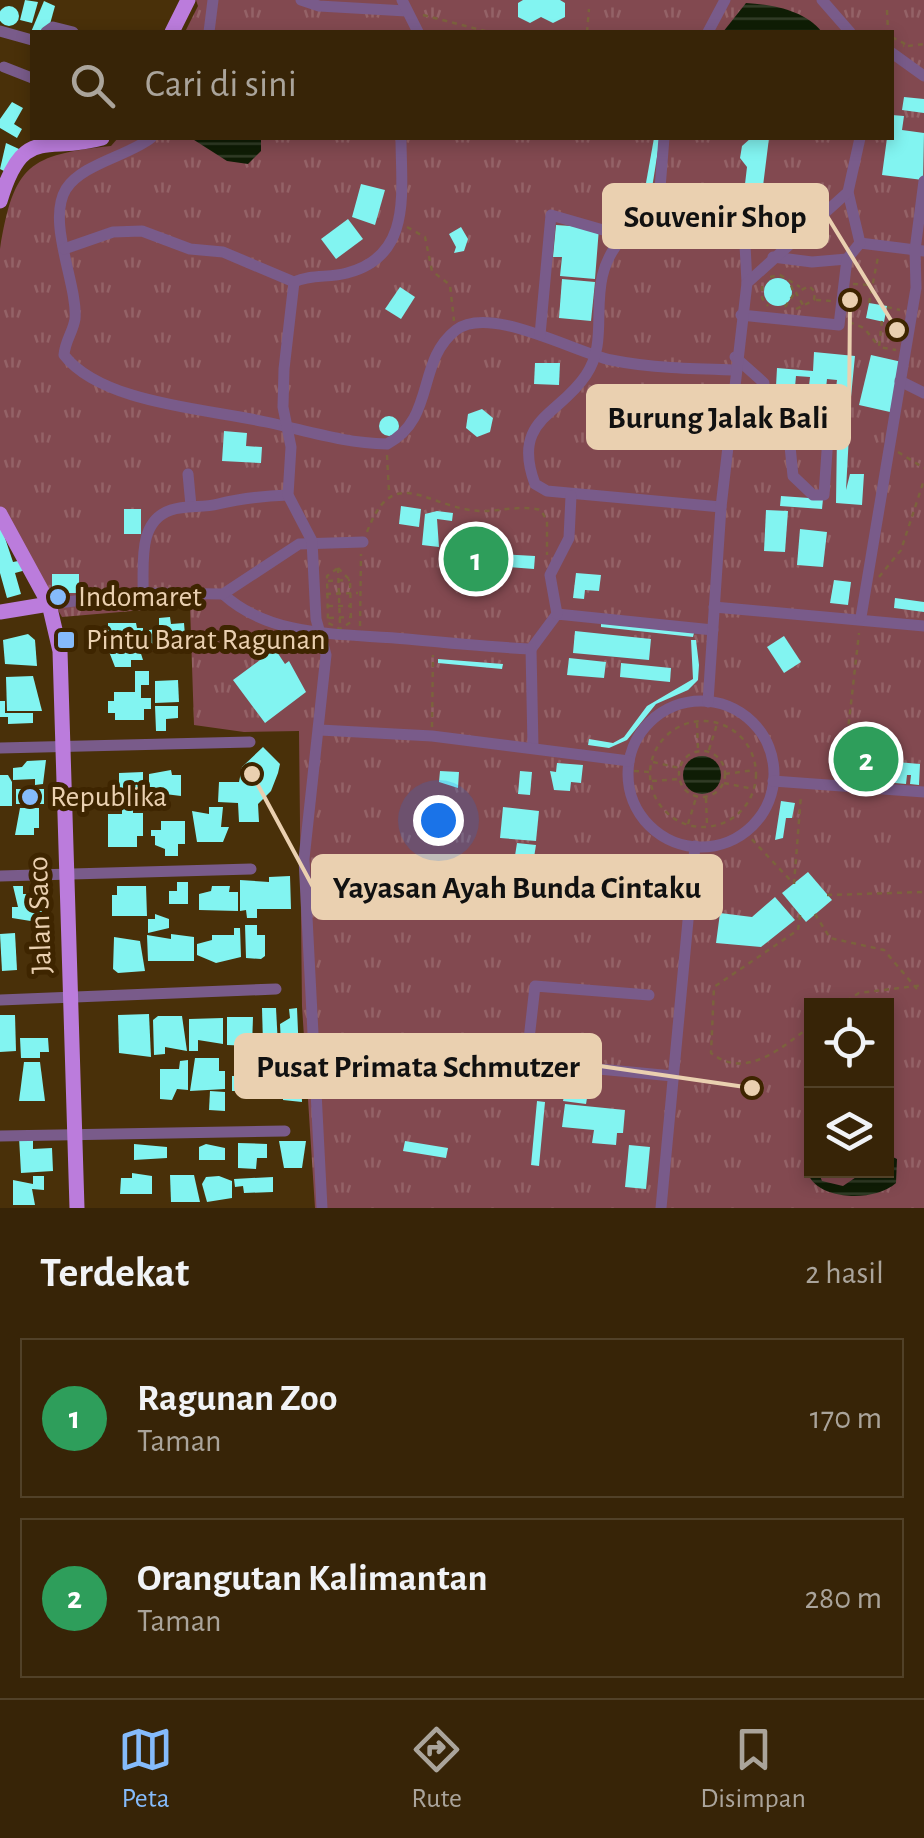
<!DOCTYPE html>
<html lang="id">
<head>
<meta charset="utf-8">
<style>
	:root { --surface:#372407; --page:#423015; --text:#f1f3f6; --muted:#aaa49b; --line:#514128; --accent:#85bbfb }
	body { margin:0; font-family:"Alegreya Sans",sans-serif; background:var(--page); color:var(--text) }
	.controls { position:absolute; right:30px; bottom:30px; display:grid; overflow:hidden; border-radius:0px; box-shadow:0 5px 15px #0003 }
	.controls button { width:90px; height:90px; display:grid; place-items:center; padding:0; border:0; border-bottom:2px solid var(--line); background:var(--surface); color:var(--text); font:50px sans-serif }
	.you { position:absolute; left:438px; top:820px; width:35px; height:35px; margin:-25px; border:8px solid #fff; border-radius:50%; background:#1a73e8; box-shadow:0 0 0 15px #1a73e833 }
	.badge { display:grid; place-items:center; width:65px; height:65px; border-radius:50%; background:var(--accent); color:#fff; font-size:32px; font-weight:700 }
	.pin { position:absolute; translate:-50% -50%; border:5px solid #fff; box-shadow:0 2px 10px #0006 }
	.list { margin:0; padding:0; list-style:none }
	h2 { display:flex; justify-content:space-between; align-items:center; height:130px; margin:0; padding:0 40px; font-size:42px }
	h2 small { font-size:32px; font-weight:400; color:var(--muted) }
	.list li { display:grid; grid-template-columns:65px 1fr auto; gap:30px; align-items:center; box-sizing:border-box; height:160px; margin:0 20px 20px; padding:0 20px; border:2px solid var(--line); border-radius:0px }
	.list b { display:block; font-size:38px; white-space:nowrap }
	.list p { margin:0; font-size:32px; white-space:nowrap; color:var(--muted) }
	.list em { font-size:32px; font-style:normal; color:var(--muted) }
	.icon { flex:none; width:55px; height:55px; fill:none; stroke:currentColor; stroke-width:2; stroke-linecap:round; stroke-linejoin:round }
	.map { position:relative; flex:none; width:924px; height:1208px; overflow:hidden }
	.search { position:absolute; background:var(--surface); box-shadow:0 5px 15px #0003; left:30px; right:30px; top:30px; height:110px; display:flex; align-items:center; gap:25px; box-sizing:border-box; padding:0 35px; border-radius:0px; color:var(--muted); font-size:38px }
	.sheet { height:490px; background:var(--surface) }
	nav { display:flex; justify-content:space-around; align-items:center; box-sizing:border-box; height:140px; border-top:2px solid var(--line); background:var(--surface); font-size:28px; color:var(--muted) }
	nav a { display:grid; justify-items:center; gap:5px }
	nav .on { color:var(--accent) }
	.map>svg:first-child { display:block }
	.park { fill:url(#park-tufts); fill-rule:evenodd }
	.water { fill:url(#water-rules) }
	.building { fill:#82f4f1 }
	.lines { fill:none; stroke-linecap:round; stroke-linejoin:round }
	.path { stroke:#7b623d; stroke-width:2.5; stroke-dasharray:5 5; stroke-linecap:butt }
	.minor { stroke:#795b8a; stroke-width:11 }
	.major { stroke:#bb7cdc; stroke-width:15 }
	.poi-dot { fill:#85bbfb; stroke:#3e2500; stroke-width:4 }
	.labels { text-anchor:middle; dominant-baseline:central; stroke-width:10; stroke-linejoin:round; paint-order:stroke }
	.poi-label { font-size:30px; fill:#ead0b0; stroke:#3e2500; text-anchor:start }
	.street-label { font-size:30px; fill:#ead0b0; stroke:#3e2500 }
	.leader { fill:none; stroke:#ead0b0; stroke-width:4 }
	.callout-dot { fill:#ead0b0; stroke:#3e2500; stroke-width:4 }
	.callout { fill:#ead0b0; stroke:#ead0b0; stroke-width:4 }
	.callout-label { font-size:32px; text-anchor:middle; font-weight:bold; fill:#111 }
</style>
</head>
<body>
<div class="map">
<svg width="924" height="1208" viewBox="0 0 924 1208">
	<defs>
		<pattern id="park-tufts" width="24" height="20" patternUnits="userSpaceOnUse" patternTransform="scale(2.5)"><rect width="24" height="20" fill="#824950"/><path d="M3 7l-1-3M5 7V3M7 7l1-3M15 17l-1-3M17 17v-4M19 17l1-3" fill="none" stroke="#946267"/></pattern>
		<pattern id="water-rules" width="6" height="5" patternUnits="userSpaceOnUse" patternTransform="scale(2.5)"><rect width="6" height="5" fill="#0f1d05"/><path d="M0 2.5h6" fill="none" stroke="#323d27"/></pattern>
	</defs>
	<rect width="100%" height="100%" fill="#493009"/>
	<path class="park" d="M196 0H924V1208H315L302 1006 299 731 244 732 194 725 190 606 62 617 0 508V249C14 164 29 155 111 146L118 138H892V32H185L198 6ZM812 1006H886V1170H812Z"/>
	<g class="water">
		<path d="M746 3C774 5 804 10 822 32H723Z"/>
		<path d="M191 138H261V151L248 164 227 161Z"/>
		<circle cx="702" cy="775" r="19"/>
		<path d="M811 1148 812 1170 818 1171 822 1181 843 1186 865 1171 886 1170 887 1154 897 1159 896 1183C870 1207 787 1199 811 1148Z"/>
	</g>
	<g class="building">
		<path d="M25 0 38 2 32 23 20 20Z"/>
		<path d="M523 0H560L565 3V17L553 23 541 17 530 23 518 17V3Z"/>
		<path d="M44 1 55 6 50 24 44 32H31Z"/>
		<circle cx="9" cy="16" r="10"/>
		<path d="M904 97 924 99V113L902 110Z"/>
		<path d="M12 102 23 108 14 124 22 129 17 138 0 128V119Z"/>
		<path d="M892 115 904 116 902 130 924 133 923 180 882 175 887 138H892Z"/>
		<path d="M654 138H660L648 213 641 211Z"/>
		<path d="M751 138H769L763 186 745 184 747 167 740 158 742 146Z"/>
		<path d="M6 143 19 149 8 173 0 169Z"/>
		<path d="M361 184 385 190 375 225 352 217Z"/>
		<path d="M348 219 363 239 336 259 321 239Z"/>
		<path d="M556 225 599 228 595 279 560 276 562 257H553Z"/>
		<path d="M461 227 468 239 464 251 454 253 456 247 449 234Z"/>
		<circle cx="778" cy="292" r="14"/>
		<path d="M562 279 595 282 591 321 559 318Z"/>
		<path d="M400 287 415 297 401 319 385 309Z"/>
		<path d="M869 303 887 306 884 322 866 318Z"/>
		<path d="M814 352 855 356 850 407 834 405 837 380 827 379 825 397 808 395 810 377 796 376 795 387 785 392 776 386 777 368 813 371Z"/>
		<path d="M871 355 902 362 890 412 859 405Z"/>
		<path d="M535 363H560L559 385 534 384Z"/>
		<path d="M482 409 493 418 490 432 477 437 466 428 468 414Z"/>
		<circle cx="389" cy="426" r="10"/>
		<path d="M224 431 247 433 246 446 262 447 261 463 222 461Z"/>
		<path d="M837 434 849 435 846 490 850 474H864L862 505 836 503Z"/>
		<path d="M781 496 823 499 822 509 780 506Z"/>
		<path d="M401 506 421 509 419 527 399 524Z"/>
		<rect x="124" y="509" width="17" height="25"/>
		<path d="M766 510 788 511 785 552 764 551Z"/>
		<path d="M437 511 453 513 452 521 437 519 439 547 422 545 425 514Z"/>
		<path d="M0 523 13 562 23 560 26 570 15 573 21 594 7 598 0 573Z"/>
		<path d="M800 529 827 532 823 567 797 565Z"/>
		<path d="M481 553 535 556 534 569 480 565Z"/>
		<path d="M576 573 601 575 599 591 585 590 584 599 573 598Z"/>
		<rect x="52" y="574" width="27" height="19"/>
		<path d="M834 580 851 582 848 605 830 603Z"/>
		<path d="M895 598 924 602V612L894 608Z"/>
		<path d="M170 617 171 624 184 623 186 648 150 651 149 630 159 629V618Z"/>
		<path d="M601 622 694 633 693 637 601 627Z"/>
		<path d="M108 623H136L137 628H143V638H136L143 660H131V667H115L108 649 100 650 99 633 108 632Z"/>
		<path d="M575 631 651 639 649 660 573 653Z"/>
		<path d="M28 634 35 640 37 666 5 664 3 640Z"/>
		<path d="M784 636 801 662 784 673 767 647Z"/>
		<path d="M691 640H696L699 665 698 680 688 690 656 704 627 740 609 748 588 745 589 739 613 743 624 737 647 706 693 679Z"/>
		<path d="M275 649 285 664 289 661 306 692 265 723 233 680Z"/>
		<path d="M569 658 606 662 604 678 567 675Z"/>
		<path d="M438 659 503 664 502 669 438 663Z"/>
		<path d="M621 663 671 668 670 682 620 677Z"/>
		<path d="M135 671H149V685H141V698H151V709H144V720H115V713H108V701H114V692H135Z"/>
		<path d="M33 676 42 711H7L6 677Z"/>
		<path d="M178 680 179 702 155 703V681Z"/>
		<path d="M0 701H5V713H33V723L8 724V717H0Z"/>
		<path d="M155 706H178V718L166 719V731H156Z"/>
		<path d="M263 747 280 764 278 773 271 791 258 804 259 822H239L238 803 218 802 219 782H239L242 767Z"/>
		<path d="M46 760 43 784 35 785V779L13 780V768L22 767 27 761Z"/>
		<path d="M885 761 920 764 919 785 910 784 911 775H907L906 784 884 782Z"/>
		<path d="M557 763 583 765 581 783 571 782 570 791 554 790 550 771 556 772Z"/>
		<path d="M171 770 172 775H181V796L149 792V774Z"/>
		<path d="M440 771 459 772 458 788 439 782Z"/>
		<path d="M520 771 532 772 530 795 518 794Z"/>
		<path d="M143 772V791H136V803H126V798H119V773Z"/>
		<path d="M0 775H8L12 782V806H0Z"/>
		<rect x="16" y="789" width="28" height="15"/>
		<path d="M781 801 795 803 792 818H786L783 838 775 840Z"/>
		<path d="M122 805H133V813H143V836H137V847H108V814H122Z"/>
		<path d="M209 807H223L221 827H229L223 842H197L192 811 209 814Z"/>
		<path d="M503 807 539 811 536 841 500 838Z"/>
		<path d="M20 808H39V828H34V835H15Z"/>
		<path d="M161 821H185V844H178V856H165V849L155 845V836H151V830H161Z"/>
		<path d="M517 843 536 845 533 864 514 862Z"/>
		<path d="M808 872 832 900 806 922 782 893Z"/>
		<path d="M290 876 291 909H257V918H247L246 910 240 911V880L269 882V877Z"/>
		<path d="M177 882H188V904H169V891H177Z"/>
		<path d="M13 886H23V894H43V923L12 918V907H18Z"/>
		<path d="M117 886H146L147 916H112V895H117Z"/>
		<path d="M212 886H230L229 892H238V911L199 910V894L211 891Z"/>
		<path d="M775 897 795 920 761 947 716 943 720 913 752 917Z"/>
		<path d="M155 914 169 919V928L148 933V919H155Z"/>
		<path d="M245 925H257V935H265V956L261 959 246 958Z"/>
		<path d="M234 928H240L241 957 216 963 197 955V944L212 940V935H234Z"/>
		<path d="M15 933 17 970 2 971 0 934Z"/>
		<path d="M171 934 194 937V961H148L147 935 171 939Z"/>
		<path d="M114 937 140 941 145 971 118 973 113 969Z"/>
		<path d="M262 1008H276L278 1046 263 1044Z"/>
		<path d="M297 1008 299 1055 293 1056 292 1044H281L280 1024 290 1018 289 1009Z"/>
		<path d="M149 1014 151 1057 119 1053 118 1015Z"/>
		<path d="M0 1015H15L16 1051 0 1052Z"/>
		<path d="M158 1016H182L187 1051 165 1047V1054L154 1055 153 1020Z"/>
		<path d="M227 1017H253L252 1046 227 1045Z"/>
		<path d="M223 1018V1044L198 1040V1051H189V1019Z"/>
		<path d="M20 1038H48L49 1052H40V1058H21Z"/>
		<path d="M195 1058H219V1071H225V1089L190 1091Z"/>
		<path d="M188 1060V1090L177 1089 172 1100 160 1099V1069H179L180 1061Z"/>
		<path d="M24 1062H40L45 1101H19Z"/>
		<path d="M262 1068 273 1069V1078H281L280 1098H261Z"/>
		<path d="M239 1069H260V1088H252V1097H239V1091H232V1076H239Z"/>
		<path d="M283 1074H301L302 1102 283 1100Z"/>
		<path d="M566 1084 589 1087 586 1104 563 1101Z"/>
		<path d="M210 1091 225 1092V1111L209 1110Z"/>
		<path d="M537 1101 545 1102 539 1166 531 1165Z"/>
		<path d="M565 1104 625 1110 623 1133H617L616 1145 592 1143 594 1130 562 1127Z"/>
		<path d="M33 1136V1149L52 1148 53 1171 21 1173 19 1137Z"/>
		<path d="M279 1141H306L302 1168H284Z"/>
		<path d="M405 1141 448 1148 446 1158 403 1151Z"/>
		<path d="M238 1143 267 1144V1158H257L256 1169 238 1168Z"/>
		<path d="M134 1144 167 1147V1158L134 1160Z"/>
		<path d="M206 1144 225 1148V1160H199V1147Z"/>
		<path d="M629 1145 650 1147 646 1189 625 1187Z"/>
		<path d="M132 1173 152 1176V1194H120L121 1178H132Z"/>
		<path d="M170 1175H194L200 1202H171Z"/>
		<path d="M33 1176H44V1190L32 1189 35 1205H13V1180L33 1184Z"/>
		<path d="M219 1176 232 1181V1198L207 1202 202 1184 206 1177Z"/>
		<path d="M273 1177V1192L244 1193 243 1186 235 1187 234 1179Z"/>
	</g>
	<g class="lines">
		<g class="path">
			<path d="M887 10 888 32"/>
			<path d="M423 15 489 32"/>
			<path d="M587 32 589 9"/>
			<path d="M892 37 907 45 903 46"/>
			<path d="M908 46 924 44"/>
			<path d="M407 227 425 237 432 271 450 285 454 321"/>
			<path d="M770 277 780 275 800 287"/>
			<path d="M853 284 870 285"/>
			<path d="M762 286V298L768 306"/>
			<path d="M816 300 832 301"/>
			<path d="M869 303 878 257"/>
			<path d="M785 307 794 294 790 282"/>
			<path d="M887 307 900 310"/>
			<path d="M796 309 814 300 815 292 809 286 796 293 803 305"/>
			<path d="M882 321 879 347 896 350"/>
			<path d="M849 322 864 328 877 344"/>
			<path d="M898 452 924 468"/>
			<path d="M387 455 389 492"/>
			<path d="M367 532C392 466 421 502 470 510 494 514 517 504 541 510L547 521V555"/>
			<path d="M338 568 350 580 351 622 340 629 328 623 327 576Z"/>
			<path d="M338 568 340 625"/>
			<path d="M879 577 901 550 924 480"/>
			<path d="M328 581 350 580"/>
			<path d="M326 594 358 593"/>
			<path d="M328 606H350"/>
			<path d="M329 618 351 617"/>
			<path d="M360 626 361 554"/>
			<circle cx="703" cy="774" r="53"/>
			<path d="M697 723 698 750"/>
			<path d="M432 727 433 655"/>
			<path d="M709 750 717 724"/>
			<circle cx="702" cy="774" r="23"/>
			<path d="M653 762 679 768"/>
			<path d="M634 771 650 772"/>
			<path d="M725 774 755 770"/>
			<path d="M843 774 859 633"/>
			<path d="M652 781 679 779"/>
			<path d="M724 783 753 789"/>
			<path d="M706 798 707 825"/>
			<path d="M688 824 696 798"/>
			<path d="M745 832 792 882"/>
			<path d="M794 884 801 795"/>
			<path d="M827 895 924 892"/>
			<path d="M815 914 830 938 884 950 917 989"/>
			<path d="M800 915 798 930 714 987 711 1053C746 1081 784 1046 812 1025"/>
			<path d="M838 1006 859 993 924 985"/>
		</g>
		<g class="minor">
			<path d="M301 0 319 6 406 11"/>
			<path d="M402 0 418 32"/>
			<path d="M822 0 850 32"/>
			<path d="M0 31 32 40"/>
			<path d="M46 32 53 27 73 32"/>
			<path d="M209 32 213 0"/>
			<path d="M708 32 725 0"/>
			<path d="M892 53 924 76"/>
			<path d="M4 67 32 78"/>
			<path d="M151 138C128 156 82 164 66 189 46 222 78 285 75 319 73 332 65 341 64 355 102 404 209 409 266 422 308 431 343 443 387 444 436 419 416 361 456 330 489 304 574 352 611 360 650 368 693 369 734 370"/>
			<path d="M657 226 664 138"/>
			<path d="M860 243 924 251"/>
			<path d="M745 245 750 195"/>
			<path d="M64 249 113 232 142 231 190 249 223 252 294 282"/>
			<path d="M773 257 812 262 847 259 860 243 848 192"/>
			<path d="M741 315 839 325 847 259"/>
			<path d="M540 335 551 215 624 236"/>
			<path d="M735 357 764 383C764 401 759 419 760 436L790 446 793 476 813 495H824L829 422 761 415"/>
			<path d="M900 381 924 393"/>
			<path d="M188 474 191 506"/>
			<path d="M721 507 547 491 535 484C511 419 559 416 586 375 614 334 580 283 624 236L657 226 736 241 745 245 747 283"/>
			<path d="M143 593C144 565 137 521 171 510 186 505 203 508 218 504 242 498 263 496 288 495"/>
			<path d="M223 594C272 639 344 633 407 639 448 643 490 647 531 649L557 614 713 630"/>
			<path d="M49 604 143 593 223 594 299 544 363 542"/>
			<path d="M714 607 924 626"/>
			<path d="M557 614 550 575 569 538 571 496"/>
			<path d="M861 617 916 288 915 250 924 181"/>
			<path d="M531 649 533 747"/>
			<circle cx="701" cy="774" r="73"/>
			<path d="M708 702 721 507 747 283 848 192 860 138"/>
			<path d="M320 730 432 736 629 761"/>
			<path d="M0 748 250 742"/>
			<path d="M773 781 924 792"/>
			<path d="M0 876 251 869"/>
			<path d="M649 995 535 986 527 1057 535 1063 673 1076"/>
			<path d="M0 1000 276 989"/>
			<path d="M0 1136 285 1131"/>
			<path d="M322 1208 304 859 326 655 316 619 312 541 288 495 291 447 283 407 284 369 294 282C311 274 329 278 347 273 413 256 401 192 401 138"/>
			<path d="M661 1208 695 846"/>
		</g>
		<g class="major">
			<path d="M172 32 188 0"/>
			<path d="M0 201C23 124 45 154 102 138"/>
			<path d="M0 514 49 604 60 651 77 1208"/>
			<path d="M0 612 49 604"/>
		</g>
	</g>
	<g class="poi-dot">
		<circle cx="58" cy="597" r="10"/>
		<rect x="56" y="630" width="20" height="20" rx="5"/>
		<circle cx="30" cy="797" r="10"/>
	</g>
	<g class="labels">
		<g class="poi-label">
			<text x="78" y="597">Indomaret</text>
			<text x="86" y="640">Pintu Barat Ragunan</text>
			<text x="50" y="797">Republika</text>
		</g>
		<g class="street-label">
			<text transform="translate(40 915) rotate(-92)">Jalan Saco</text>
		</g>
	</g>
	<path class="leader" d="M897 330L827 216M850 300L849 417M252 774L313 887M752 1088L600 1066"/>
	<g class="callout-dot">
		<circle cx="897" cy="330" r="10"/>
		<circle cx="850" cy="300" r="10"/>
		<circle cx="252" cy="774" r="10"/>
		<circle cx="752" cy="1088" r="10"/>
	</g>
	<g class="callout">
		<rect x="604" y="185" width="223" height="62" rx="10"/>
		<rect x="588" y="386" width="261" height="62" rx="10"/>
		<rect x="313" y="856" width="408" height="62" rx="10"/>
		<rect x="236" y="1035" width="364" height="62" rx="10"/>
	</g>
	<g class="callout-label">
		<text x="715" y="227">Souvenir Shop</text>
		<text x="718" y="428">Burung Jalak Bali</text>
		<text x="517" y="898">Yayasan Ayah Bunda Cintaku</text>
		<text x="418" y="1077">Pusat Primata Schmutzer</text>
	</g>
</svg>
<div class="controls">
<button><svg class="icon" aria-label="locate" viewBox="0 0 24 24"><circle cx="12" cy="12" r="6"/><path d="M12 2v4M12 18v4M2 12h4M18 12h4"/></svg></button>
<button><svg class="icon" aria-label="layers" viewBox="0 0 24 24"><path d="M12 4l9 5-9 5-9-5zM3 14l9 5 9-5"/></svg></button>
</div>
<div class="you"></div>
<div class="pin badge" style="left:476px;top:559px;background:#2e9e5b">1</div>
<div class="pin badge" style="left:866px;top:759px;background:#2e9e5b">2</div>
<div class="search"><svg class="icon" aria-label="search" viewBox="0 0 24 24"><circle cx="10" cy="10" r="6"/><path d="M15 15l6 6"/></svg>Cari di sini</div>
</div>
<section class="sheet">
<h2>Terdekat<small>2 hasil</small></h2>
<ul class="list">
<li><span class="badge" style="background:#2e9e5b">1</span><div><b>Ragunan Zoo</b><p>Taman</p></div><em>170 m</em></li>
<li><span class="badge" style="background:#2e9e5b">2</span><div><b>Orangutan Kalimantan</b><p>Taman</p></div><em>280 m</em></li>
</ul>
</section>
<nav>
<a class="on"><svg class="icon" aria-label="map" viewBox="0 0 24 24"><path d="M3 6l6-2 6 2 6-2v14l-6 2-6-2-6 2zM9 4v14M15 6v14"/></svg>Peta</a>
<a><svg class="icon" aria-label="directions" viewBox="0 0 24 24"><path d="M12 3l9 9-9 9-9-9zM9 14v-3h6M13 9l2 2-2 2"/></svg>Rute</a>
<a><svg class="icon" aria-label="saved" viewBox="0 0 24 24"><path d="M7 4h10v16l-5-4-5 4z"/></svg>Disimpan</a>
</nav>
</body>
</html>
